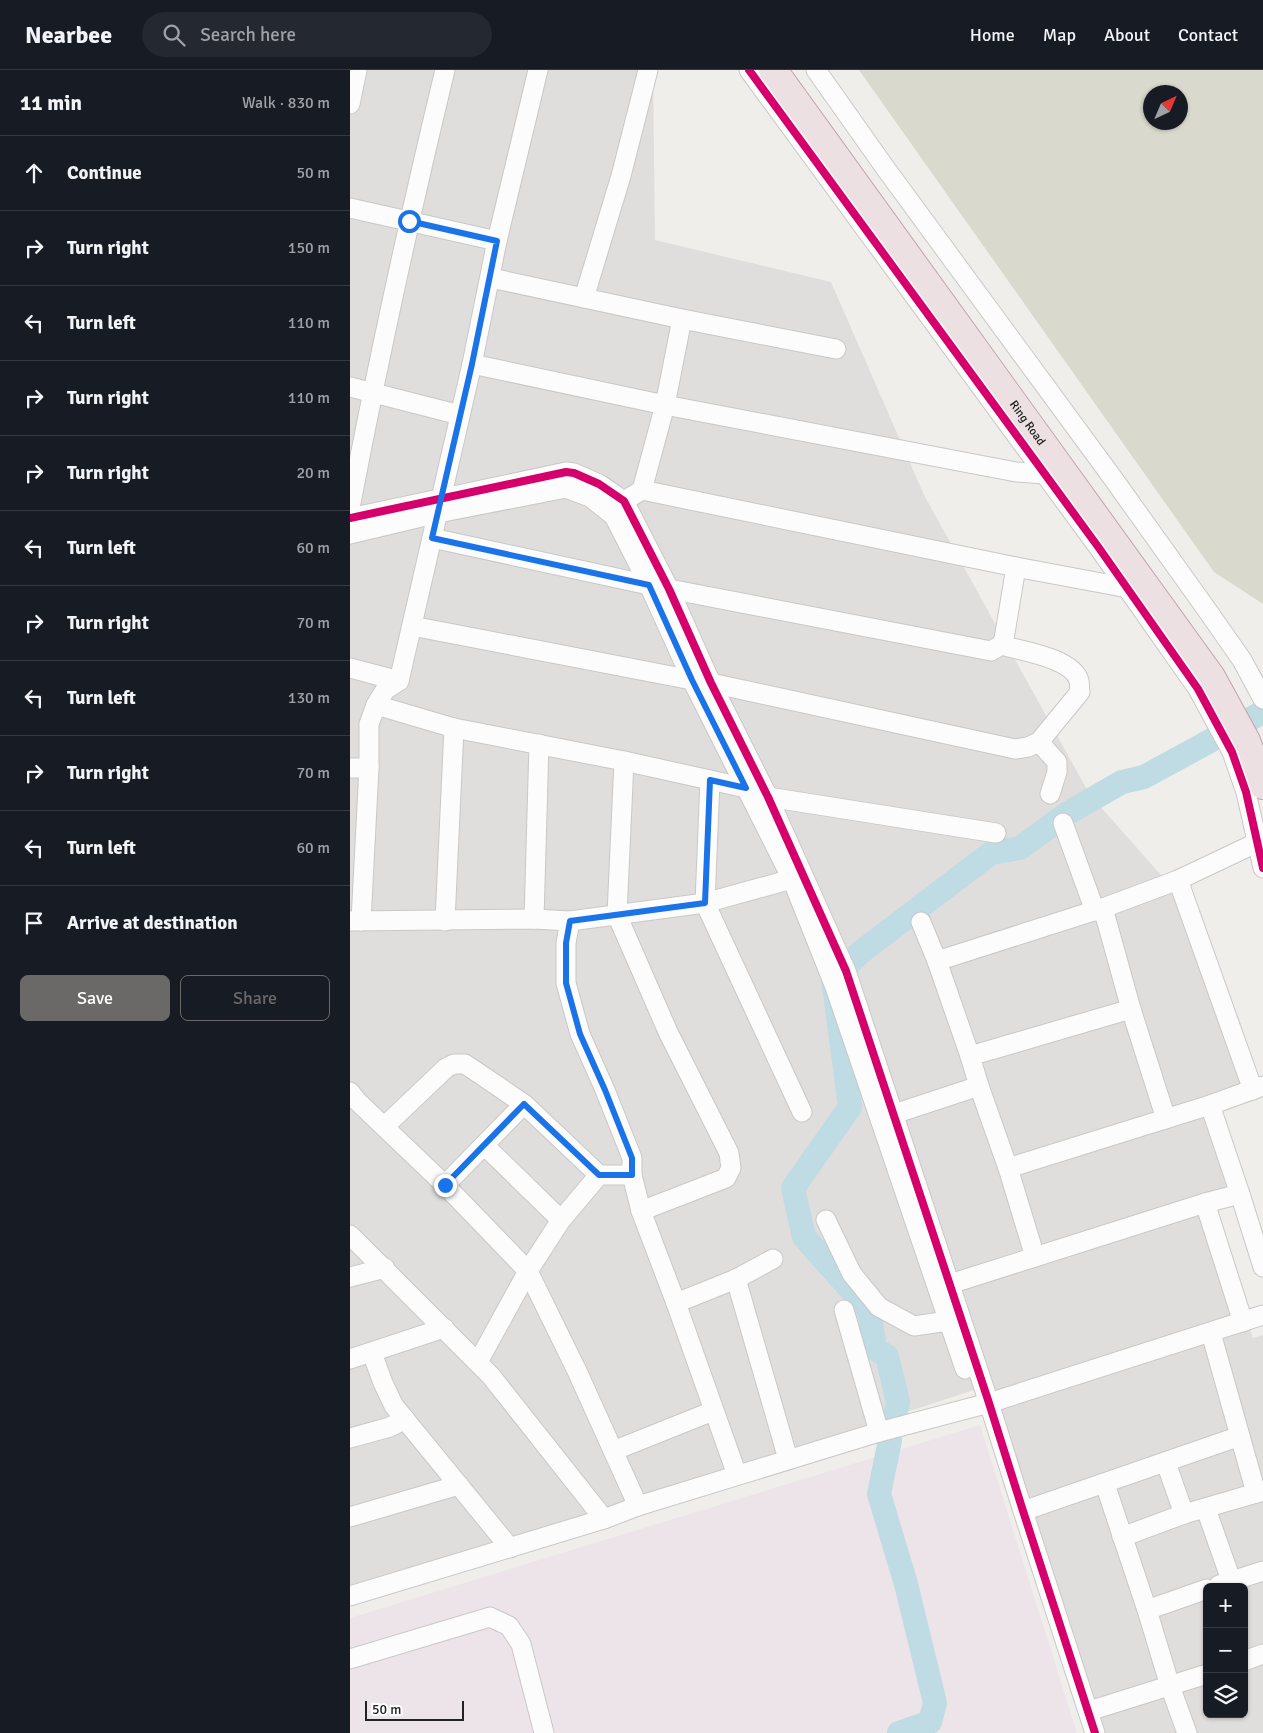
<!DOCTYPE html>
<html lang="en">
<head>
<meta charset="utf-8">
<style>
	:root { --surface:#171b24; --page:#242831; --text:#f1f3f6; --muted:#9ea1a6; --line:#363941; --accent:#6a6968 }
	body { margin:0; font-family:Signika,sans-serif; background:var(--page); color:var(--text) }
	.controls { position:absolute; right:15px; bottom:15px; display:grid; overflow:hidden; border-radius:8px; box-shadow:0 1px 4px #0004 }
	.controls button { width:45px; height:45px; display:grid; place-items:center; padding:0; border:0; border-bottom:1px solid var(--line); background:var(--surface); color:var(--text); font:25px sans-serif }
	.compass { position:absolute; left:793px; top:15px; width:45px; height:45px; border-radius:50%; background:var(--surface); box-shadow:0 1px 4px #0004; rotate:44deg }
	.scale { position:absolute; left:15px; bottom:12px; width:99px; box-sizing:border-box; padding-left:5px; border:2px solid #222; border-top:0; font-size:14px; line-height:18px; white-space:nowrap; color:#222; -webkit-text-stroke:4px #fff; paint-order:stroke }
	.stop { position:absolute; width:15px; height:15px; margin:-11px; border:4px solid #1a73e8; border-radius:50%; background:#fff }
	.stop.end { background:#1a73e8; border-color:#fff; box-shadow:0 1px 5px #0008 }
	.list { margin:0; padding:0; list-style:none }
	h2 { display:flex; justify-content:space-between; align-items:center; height:65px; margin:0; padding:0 20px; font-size:21px }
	h2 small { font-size:16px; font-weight:400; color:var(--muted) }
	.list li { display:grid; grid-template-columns:32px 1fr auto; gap:15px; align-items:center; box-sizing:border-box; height:75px; padding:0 20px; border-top:1px solid var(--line) }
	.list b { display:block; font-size:19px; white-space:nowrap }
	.list em { font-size:16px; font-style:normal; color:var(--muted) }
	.actions { display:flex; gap:10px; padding:15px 20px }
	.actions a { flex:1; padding:11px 0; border:1px solid var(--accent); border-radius:8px; text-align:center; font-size:18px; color:var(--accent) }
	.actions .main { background:var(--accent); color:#fff }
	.icon { flex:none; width:28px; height:28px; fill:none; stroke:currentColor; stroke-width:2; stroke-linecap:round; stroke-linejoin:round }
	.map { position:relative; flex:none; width:913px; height:1663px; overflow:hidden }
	header { display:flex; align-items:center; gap:30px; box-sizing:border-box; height:70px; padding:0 25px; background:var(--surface); border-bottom:1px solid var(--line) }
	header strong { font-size:24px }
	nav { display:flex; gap:28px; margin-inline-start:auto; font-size:18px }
	.search { width:350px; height:45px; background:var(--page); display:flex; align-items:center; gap:12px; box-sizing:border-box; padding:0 18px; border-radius:28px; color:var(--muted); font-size:19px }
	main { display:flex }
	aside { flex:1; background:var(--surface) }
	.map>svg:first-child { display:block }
	.residential { fill:#dfdedc; fill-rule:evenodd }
	.industrial { fill:#ede4e9 }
	.construction { fill:#d9d9cd; fill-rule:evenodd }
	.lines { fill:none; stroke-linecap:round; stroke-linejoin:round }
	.river { stroke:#bfdbe3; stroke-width:24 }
	.minor-casing { stroke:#c9c8c7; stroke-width:21 }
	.highway-casing { stroke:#c5a2ac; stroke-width:30 }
	.minor { stroke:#fdfcfc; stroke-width:19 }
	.highway { stroke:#ece0e2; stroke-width:28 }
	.cycleway-casing { stroke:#fff; stroke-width:11 }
	.cycleway { stroke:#d6006c; stroke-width:8 }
	.route { stroke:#1a73e8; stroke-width:6 }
	.labels { text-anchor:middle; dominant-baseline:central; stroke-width:4; stroke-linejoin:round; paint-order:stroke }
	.street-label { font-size:12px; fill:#222; stroke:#fff }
</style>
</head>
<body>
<header>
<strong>Nearbee</strong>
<div class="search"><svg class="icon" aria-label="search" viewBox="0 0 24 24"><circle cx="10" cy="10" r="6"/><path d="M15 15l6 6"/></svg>Search here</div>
<nav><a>Home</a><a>Map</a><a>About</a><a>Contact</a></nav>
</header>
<main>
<aside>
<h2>11 min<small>Walk · 830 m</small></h2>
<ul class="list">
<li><svg class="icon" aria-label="ahead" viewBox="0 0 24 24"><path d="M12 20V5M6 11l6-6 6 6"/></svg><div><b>Continue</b></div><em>50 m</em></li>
<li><svg class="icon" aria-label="right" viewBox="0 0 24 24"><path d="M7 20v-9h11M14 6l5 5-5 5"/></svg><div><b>Turn right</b></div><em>150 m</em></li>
<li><svg class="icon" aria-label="left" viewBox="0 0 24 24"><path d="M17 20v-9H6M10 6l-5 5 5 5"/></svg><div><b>Turn left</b></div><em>110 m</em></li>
<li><svg class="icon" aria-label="right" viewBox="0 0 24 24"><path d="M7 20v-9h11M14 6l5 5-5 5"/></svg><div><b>Turn right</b></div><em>110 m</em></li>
<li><svg class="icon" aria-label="right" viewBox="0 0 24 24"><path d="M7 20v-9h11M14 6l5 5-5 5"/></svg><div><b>Turn right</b></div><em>20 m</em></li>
<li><svg class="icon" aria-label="left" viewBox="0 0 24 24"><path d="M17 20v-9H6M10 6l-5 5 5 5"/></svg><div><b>Turn left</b></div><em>60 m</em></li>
<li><svg class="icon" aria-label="right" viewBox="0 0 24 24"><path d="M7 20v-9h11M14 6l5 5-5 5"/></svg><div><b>Turn right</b></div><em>70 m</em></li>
<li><svg class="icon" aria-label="left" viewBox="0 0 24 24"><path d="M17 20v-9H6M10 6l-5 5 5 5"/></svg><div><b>Turn left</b></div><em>130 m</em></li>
<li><svg class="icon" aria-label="right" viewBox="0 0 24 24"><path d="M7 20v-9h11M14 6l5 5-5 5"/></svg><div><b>Turn right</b></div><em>70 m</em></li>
<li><svg class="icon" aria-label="left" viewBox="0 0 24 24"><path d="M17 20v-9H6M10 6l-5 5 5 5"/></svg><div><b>Turn left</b></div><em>60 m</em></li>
<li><svg class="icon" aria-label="arrive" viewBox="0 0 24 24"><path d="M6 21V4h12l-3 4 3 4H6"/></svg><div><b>Arrive at destination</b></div></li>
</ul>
<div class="actions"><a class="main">Save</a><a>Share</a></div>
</aside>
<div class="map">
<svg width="913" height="1663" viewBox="0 0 913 1663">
	<rect width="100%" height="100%" fill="#f0eeeb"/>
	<path class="residential" d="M0 0H303L305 170 481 212 574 425 740 725 827 823 892 1015 861 1049 885 1120 863 1149 903 1268 913 1265V1663H740L630 1318 228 1450 0 1515ZM857 1517H894V1644H857Z"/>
	<path class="industrial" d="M630 1355 727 1663H0V1548Z"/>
	<path class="construction" d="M509 0H913V534L864 502ZM800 22H830V52H800Z"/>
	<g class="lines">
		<g class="river">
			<path d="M544 1350 548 1332 537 1286 525 1279 519 1240 454 1167 443 1118 500 1037 483 908 511 882 641 783 670 778 718 743 772 712 794 707 913 642"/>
			<path d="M540 1370 529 1424 556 1514 585 1633 580 1652 549 1663"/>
		</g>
		<g class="minor-casing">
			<g id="minor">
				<path d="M399 0 749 478 848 619 882 682 896 722 913 798"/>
				<path d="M466 0 536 99 762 407 857 540 892 590 913 629"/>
				<path d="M0 34 7 0"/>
				<path d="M0 138 147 171"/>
				<path d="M141 208 332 249 486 279"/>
				<path d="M234 228 271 106 298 0"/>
				<path d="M122 294 315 335 666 402 695 404"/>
				<path d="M0 317 110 345"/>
				<path d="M292 420 315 335 332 249"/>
				<path d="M274 431 292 420 666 497 778 518"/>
				<path d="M0 438C28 291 60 145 95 0"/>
				<path d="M0 448 216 402 224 403 249 414 274 431 319 519 361 613 418 727 496 901 639 1333 673 1441 745 1663"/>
				<path d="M0 464 88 443 216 418 240 427 264 446 299 515 342 610 442 809 485 917 615 1299"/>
				<path d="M82 468 299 515"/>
				<path d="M319 519 641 581 651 575 654 569 666 497"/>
				<path d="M62 556 342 610"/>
				<path d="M0 598 49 611"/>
				<path d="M361 613 665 679 678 677 689 672 730 622C729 619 730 614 729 611 723 588 671 581 651 575"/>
				<path d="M26 635 104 658 274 691 396 718"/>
				<path d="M689 672 707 692V702L700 724"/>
				<path d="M274 691 267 845 318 962 379 1083 381 1098 376 1108 291 1141"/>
				<path d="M0 698H19"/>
				<path d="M360 710 355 833 452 1042"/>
				<path d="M408 731 418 727 646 763"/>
				<path d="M713 753 745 841"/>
				<path d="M828 810 903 1020"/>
				<path d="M753 838 781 939 816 1049"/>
				<path d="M184 849 189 674"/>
				<path d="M0 851 184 849 220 851 355 833 442 809"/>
				<path d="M11 851 19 698V654L26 635 35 620 49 611 122 294 147 171 188 0"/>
				<path d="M95 851 104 658"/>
				<path d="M220 851 216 873V913L230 964 255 1020 282 1088V1105L291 1141 326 1233 387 1405"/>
				<path d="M571 852 587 891 620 986 629 1016 658 1098 685 1187"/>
				<path d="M587 891 753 838 828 810 906 773"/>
				<path d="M620 986 781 939"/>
				<path d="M0 1022 7 1031 95 1115 178 1201 227 1301 288 1436"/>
				<path d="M860 1035 890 1124 913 1197"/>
				<path d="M544 1044 629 1016"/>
				<path d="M35 1056 96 998 104 994H115L174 1034 249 1105"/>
				<path d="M134 1075 211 1150"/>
				<path d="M658 1098 860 1035 913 1016"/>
				<path d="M95 1115 174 1034"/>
				<path d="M855 1133 893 1252"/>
				<path d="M476 1150 502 1204 529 1237 564 1256 598 1251"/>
				<path d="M0 1165 141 1306 254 1449"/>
				<path d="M0 1207 35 1198"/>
				<path d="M386 1209 438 1389"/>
				<path d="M600 1214 855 1133 890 1124"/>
				<path d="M326 1233 386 1209 423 1189"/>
				<path d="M494 1240 529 1362"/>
				<path d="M861 1263 906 1423"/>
				<path d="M22 1283 33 1313 44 1336 160 1478"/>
				<path d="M0 1289 94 1258"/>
				<path d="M128 1292 178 1201 211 1150 249 1105H282"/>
				<path d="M0 1368 40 1357 55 1349"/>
				<path d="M263 1381 363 1341"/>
				<path d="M816 1393 834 1444"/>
				<path d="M755 1414 797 1540 820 1616 837 1663"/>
				<path d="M856 1439 881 1510"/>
				<path d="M673 1441 890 1366"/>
				<path d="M0 1447 109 1415"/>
				<path d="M772 1467 834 1444 913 1421"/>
				<path d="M869 1515 913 1501"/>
				<path d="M0 1526 254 1449 288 1436 529 1362 639 1333 913 1245"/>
				<path d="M797 1540 857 1519"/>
				<path d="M0 1589 140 1547 159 1556 171 1574 194 1663"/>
				<path d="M894 1591 913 1584"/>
				<path d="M739 1641 857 1604"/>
			</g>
		</g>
		<g class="highway-casing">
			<g id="highway">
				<path id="s1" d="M423 0 861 607 896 671 913 715"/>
			</g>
		</g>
		<use href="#minor" class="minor"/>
		<use href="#highway" class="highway"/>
		<g class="cycleway-casing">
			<g id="cycleway">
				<path d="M399 0 749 478 848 619 882 682 896 722 913 798"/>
				<path d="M0 448 216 402 224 403 249 414 274 431 319 519 361 613 418 727 496 901 639 1333 673 1441 745 1663"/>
			</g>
		</g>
		<use href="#cycleway" class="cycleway"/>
	</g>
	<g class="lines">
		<path class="route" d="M59 151 147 171 122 294 82 468 299 515 342 610 396 718 360 710 355 833 220 851 216 873V913L230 964 255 1020 282 1088V1105H249L174 1034 95 1115"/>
	</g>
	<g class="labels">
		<g class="street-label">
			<text stroke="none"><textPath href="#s1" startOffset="435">Ring Road</textPath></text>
		</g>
	</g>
</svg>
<div class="controls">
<button>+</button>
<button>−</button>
<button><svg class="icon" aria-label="layers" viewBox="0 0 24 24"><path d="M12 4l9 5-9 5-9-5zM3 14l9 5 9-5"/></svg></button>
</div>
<svg class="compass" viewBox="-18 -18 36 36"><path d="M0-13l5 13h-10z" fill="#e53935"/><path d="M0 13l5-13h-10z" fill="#9ea1a6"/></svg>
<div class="scale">50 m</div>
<div class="stop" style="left:59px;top:151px"></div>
<div class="stop end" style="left:95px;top:1115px"></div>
</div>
</main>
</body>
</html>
